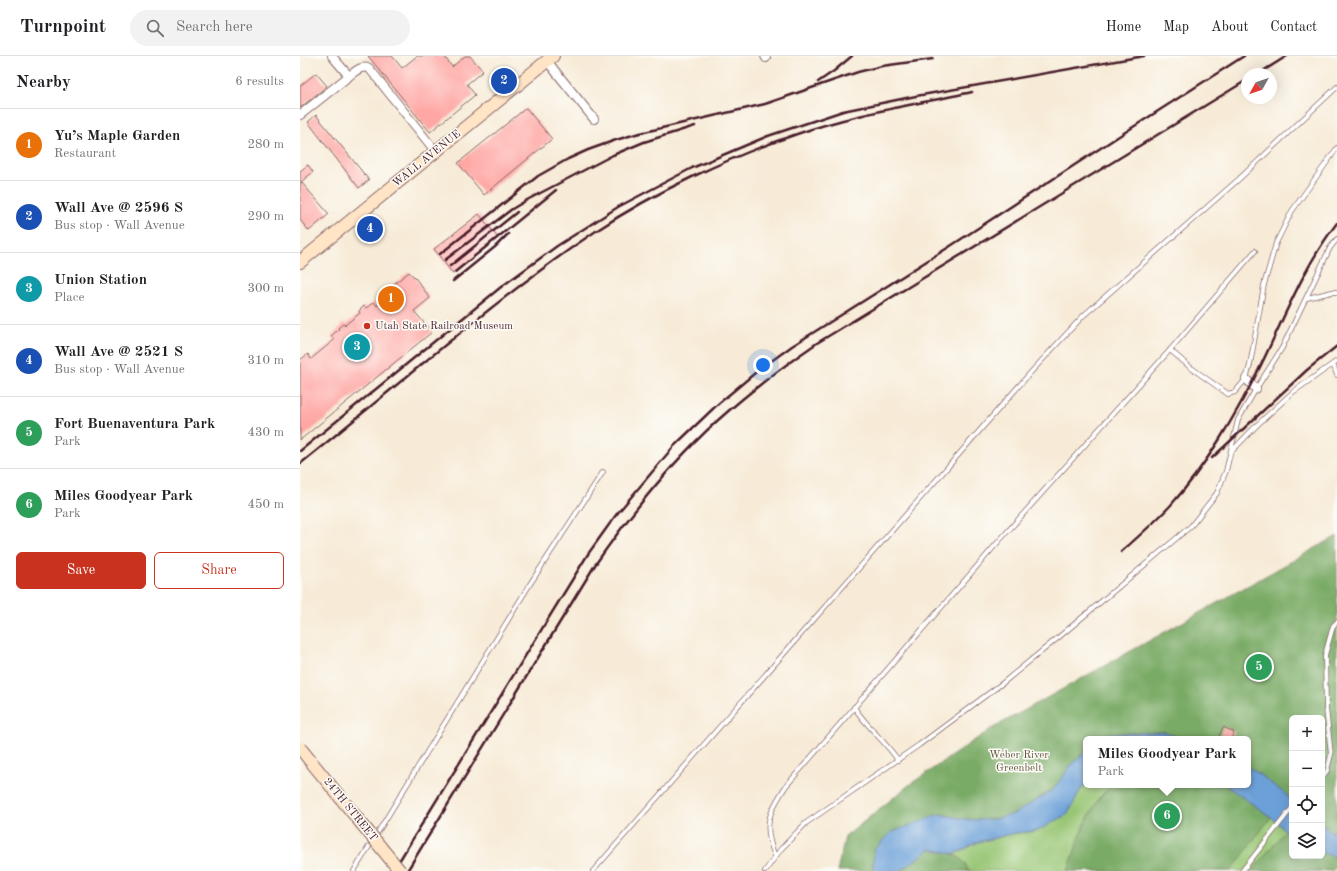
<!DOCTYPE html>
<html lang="en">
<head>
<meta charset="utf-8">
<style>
	:root { --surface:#fff; --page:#f2f2f2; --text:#202124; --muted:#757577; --line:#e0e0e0; --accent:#c8321e }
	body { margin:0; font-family:"Old Standard TT",serif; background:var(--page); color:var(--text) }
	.controls { position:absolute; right:12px; bottom:12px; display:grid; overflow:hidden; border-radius:6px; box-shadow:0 4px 16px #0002 }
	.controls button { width:36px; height:36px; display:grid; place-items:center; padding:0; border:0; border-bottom:1px solid var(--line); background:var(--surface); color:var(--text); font:20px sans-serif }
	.compass { position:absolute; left:941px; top:12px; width:36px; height:36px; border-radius:50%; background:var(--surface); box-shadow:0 4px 16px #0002; rotate:230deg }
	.you { position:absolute; left:463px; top:309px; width:14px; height:14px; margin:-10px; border:3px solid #fff; border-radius:50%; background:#1a73e8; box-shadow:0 0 0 6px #1a73e833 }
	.badge { display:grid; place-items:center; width:26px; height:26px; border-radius:50%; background:var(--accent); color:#fff; font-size:13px; font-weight:700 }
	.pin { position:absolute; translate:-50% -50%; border:2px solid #fff; box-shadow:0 1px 4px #0006 }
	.popup { position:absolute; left:783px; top:680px; width:168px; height:52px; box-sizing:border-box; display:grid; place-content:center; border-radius:6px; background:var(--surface); filter:drop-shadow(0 1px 3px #0005); font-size:13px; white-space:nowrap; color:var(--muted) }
	.popup b { font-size:15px; color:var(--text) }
	.popup::after { content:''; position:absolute; left:50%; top:100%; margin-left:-8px; border:8px solid transparent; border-top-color:var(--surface) }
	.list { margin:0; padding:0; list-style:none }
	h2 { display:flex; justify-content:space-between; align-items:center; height:52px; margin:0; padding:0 16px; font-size:17px }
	h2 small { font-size:13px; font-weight:400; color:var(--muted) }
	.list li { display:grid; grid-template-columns:26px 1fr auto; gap:12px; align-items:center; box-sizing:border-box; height:72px; padding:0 16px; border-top:1px solid var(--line) }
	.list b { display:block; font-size:15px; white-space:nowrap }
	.list p { margin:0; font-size:13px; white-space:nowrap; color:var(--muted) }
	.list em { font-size:13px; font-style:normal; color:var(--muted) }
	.actions { display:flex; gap:8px; padding:12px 16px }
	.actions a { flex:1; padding:9px 0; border:1px solid var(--accent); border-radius:6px; text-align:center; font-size:14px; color:var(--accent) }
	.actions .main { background:var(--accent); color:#fff }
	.icon { flex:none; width:22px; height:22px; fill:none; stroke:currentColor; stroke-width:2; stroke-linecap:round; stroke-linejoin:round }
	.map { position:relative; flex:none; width:1037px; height:815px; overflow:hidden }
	header { display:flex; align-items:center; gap:24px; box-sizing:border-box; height:56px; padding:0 20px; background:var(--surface); border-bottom:1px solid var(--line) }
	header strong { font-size:19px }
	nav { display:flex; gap:22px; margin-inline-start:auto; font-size:14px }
	.search { width:280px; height:36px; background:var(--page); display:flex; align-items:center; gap:10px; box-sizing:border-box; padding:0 14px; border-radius:22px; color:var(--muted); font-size:15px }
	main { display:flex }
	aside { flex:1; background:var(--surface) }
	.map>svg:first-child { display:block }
	.green { fill:#98c675; stroke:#717250 }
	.forest { fill:#7aab66; stroke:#626548 }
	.water { fill:#6ca0d8; stroke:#5b6082 }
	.building { fill:#fea7a4 }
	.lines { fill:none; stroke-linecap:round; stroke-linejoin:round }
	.service-casing { stroke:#876667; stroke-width:5.5 }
	.minor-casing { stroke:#876667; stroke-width:10 }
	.secondary-casing { stroke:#876667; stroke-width:14 }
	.service { stroke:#fff; stroke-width:4 }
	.minor { stroke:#fff; stroke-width:8 }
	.secondary { stroke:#ffe4c6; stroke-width:12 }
	.rail { stroke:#4a1f2b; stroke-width:2.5 }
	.secondary-bridge-casing { stroke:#876667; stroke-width:14; stroke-linecap:butt }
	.secondary-bridge { stroke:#ffe4c6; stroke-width:12 }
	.poi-dot { fill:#c8321e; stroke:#fdfcf7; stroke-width:1.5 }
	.labels { text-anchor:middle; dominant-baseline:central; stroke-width:3; stroke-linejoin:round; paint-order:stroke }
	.street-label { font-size:11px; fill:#4a1f2b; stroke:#fdfcf7 }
	.poi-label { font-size:11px; fill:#4a1f2b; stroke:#fdfcf7; text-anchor:start }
	.park-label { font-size:11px; fill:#655945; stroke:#fdfcf7 }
</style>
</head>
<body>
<header>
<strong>Turnpoint</strong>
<div class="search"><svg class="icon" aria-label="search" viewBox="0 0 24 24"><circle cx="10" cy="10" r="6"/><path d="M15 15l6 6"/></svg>Search here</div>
<nav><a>Home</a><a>Map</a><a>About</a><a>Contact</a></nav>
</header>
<main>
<aside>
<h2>Nearby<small>6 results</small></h2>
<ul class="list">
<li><span class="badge" style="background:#e8710a">1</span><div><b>Yu’s Maple Garden</b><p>Restaurant</p></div><em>280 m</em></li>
<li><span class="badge" style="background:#1a4fb4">2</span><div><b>Wall Ave @ 2596 S</b><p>Bus stop · Wall Avenue</p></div><em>290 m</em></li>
<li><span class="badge" style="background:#0f9aa8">3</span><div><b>Union Station</b><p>Place</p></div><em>300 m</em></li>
<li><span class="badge" style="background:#1a4fb4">4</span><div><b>Wall Ave @ 2521 S</b><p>Bus stop · Wall Avenue</p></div><em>310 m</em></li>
<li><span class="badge" style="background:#2e9e5b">5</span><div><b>Fort Buenaventura Park</b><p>Park</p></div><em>430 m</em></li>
<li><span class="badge" style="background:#2e9e5b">6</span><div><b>Miles Goodyear Park</b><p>Park</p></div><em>450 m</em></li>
</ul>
<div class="actions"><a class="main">Save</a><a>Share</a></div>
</aside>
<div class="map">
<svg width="1037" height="815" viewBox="0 0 1037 815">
	<rect width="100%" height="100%" fill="#fdfcf7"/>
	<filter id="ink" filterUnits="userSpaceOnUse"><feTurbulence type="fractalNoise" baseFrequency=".025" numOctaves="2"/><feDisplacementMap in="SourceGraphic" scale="8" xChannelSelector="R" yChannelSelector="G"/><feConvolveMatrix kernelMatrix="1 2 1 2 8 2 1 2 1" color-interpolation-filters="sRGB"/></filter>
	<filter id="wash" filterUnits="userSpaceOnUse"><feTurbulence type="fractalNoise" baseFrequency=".012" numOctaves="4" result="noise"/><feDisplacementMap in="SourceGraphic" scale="16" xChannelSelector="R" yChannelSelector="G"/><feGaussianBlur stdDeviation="0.9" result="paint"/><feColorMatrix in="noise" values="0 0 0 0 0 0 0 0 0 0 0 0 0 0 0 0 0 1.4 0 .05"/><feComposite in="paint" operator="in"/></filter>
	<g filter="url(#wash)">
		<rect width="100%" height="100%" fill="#f7ebd7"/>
		<path class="green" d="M786 728 925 729 971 761 992 781V800H1022V797L1037 801V805L1033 815H600L630 793 655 798 678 786 716 777 737 775 768 758 782 731Z"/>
		<g class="forest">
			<path d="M1037 480V772L1032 776 1022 769V662H992V744L983 736 948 710V683H883L865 676 805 678 799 683H786V695L772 708 753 734 714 758 694 763 679 764 664 763 640 758 590 777 574 794 573 815H537L545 781 609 729 691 673Z"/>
			<path d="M812 729H925L971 761 931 815H768L783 771 799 742Z"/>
			<path d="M985 775 992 781V800H1022V797L1037 801V811L1023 815H952Z"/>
			<path d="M630 793C645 796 664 797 668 815H600Z"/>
		</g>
		<g class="water">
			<path d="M865 676 883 683H799L805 678Z"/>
			<path d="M786 695V728L782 731 768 758 737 775 716 777 678 786 655 798 630 793 600 815H573L574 794 590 777 640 758 664 763 679 764 694 763 714 758 753 734 772 708Z"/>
			<path d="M948 710 983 736 992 744V781L971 761 925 729H948Z"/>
			<path d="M1022 769 1032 776H1037V801L1022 797Z"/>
		</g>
		<g id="blocks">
			<g class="building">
				<path d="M68 0H92L102 12 117 0H144L152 11 165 0H170L183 15 167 28 175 39 130 76Z"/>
				<path d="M16 17 27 30 0 52V30Z"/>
				<path d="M226 52 252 83 184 139 158 107Z"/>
				<path d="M16 59 69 124 59 132 8 66Z"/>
				<path d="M8 109 13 116 1 126 29 158 9 175 0 164V115Z"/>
				<path d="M179 158 198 182 153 218 134 193Z"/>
				<path d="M109 216 116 223 130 242 114 255 132 276 0 384V304L8 298 11 303 34 284 31 280 39 273 38 272 44 267 45 269 60 257 59 255 64 250 66 252 74 246 77 250 96 234 92 230 95 227Z"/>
				<path d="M923 671 934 676 931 683H918Z"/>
			</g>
		</g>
	</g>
	<g filter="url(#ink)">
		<use href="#blocks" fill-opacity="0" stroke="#876667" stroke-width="1"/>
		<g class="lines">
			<g class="service-casing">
				<g id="service">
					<path d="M1007 242 1032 236H1037"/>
					<path d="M870 294 890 311 928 338 935 336 946 323 950 309 964 229 976 187 992 155 1037 92"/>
					<path d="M1033 308 1037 319"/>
					<path d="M931 396 957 369 993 336 1037 305"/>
					<path d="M554 651C567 671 585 685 598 704"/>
					<path d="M1022 721 1027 715 1031 699 1026 652 1025 599 1033 570 1037 566"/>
					<path d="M475 800C462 769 469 756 486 730L699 485 870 294 955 195"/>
					<path d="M54 815 230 528 303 416"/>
					<path d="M293 815 732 315 783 260 939 123 1037 31"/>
					<path d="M465 815 481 793 506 767 619 689 704 626 759 581 891 470 917 437 926 415 938 364 956 333 982 292 1030 192 1037 183"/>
					<path d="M942 815 992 752"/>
				</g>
			</g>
			<g class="minor-casing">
				<g id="minor">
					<path d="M32 0 49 20C56 15 60 10 69 12L136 96"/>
					<path d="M465 0 466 2"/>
					<path d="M247 5 294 63"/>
					<path d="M0 59 49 20"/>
					<path d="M946 323 956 333"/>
				</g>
			</g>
			<g class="secondary-casing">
				<path id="secondary" d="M0 206 253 0"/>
			</g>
			<use href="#service" class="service"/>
			<use href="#minor" class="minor"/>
			<use href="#secondary" class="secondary"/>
			<g class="rail">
				<path d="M958 18 987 0"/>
				<path d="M518 26 534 15 552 0"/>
				<path d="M140 198 238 120 268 103 288 94 316 84 336 78 465 48 558 16 582 10 633 3"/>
				<path d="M145 204 212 153 227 144 313 99 344 86 395 70"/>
				<path d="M150 210 217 156"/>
				<path d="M155 216 256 134"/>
				<path d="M153 225 195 191 208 178"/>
				<path d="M0 395 201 231 257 190 318 151 392 112 468 80 543 55 616 40 844 0"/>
				<path d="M912 402 1007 314 1037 290"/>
				<path d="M0 408C98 330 192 245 296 175 355 136 429 101 497 78 554 58 613 49 672 36"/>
				<path d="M821 496C838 481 855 466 870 450 907 409 935 360 960 311 984 262 1004 210 1037 167"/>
				<path d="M93 815 288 498 316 459 374 390 418 348 455 317 492 290 649 191 816 82 944 0"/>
				<path d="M107 815 295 509C331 457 370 408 417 365 448 337 482 311 517 287L947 24"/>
			</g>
			<g class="secondary-bridge-casing">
				<path id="secondary-bridge" d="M0 692 100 815"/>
			</g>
			<use href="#secondary-bridge" class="secondary-bridge"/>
		</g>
	</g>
	<circle class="poi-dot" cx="67" cy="270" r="4"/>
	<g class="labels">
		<g class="street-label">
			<text transform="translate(127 103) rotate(-39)">WALL AVENUE</text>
			<text transform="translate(50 754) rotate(51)">24TH STREET</text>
		</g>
		<g class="poi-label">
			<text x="75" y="270">Utah State Railroad Museum</text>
		</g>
		<g class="park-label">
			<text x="719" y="699">Weber River<tspan x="719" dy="13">Greenbelt</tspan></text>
		</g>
	</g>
</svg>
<div class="controls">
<button>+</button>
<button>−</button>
<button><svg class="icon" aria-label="locate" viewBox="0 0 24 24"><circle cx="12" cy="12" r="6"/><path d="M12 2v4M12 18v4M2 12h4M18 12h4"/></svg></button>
<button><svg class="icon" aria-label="layers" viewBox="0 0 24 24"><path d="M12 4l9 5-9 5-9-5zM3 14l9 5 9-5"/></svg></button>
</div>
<svg class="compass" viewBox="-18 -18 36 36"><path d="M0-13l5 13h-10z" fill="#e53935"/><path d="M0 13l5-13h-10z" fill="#757577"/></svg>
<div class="you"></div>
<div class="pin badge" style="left:91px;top:243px;background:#e8710a">1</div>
<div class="pin badge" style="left:204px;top:25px;background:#1a4fb4">2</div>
<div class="pin badge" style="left:57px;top:291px;background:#0f9aa8">3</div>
<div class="pin badge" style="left:70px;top:173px;background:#1a4fb4">4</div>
<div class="pin badge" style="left:959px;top:611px;background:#2e9e5b">5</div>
<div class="pin badge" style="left:867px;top:760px;background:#2e9e5b">6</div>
<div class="popup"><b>Miles Goodyear Park</b>Park</div>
</div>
</main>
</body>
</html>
